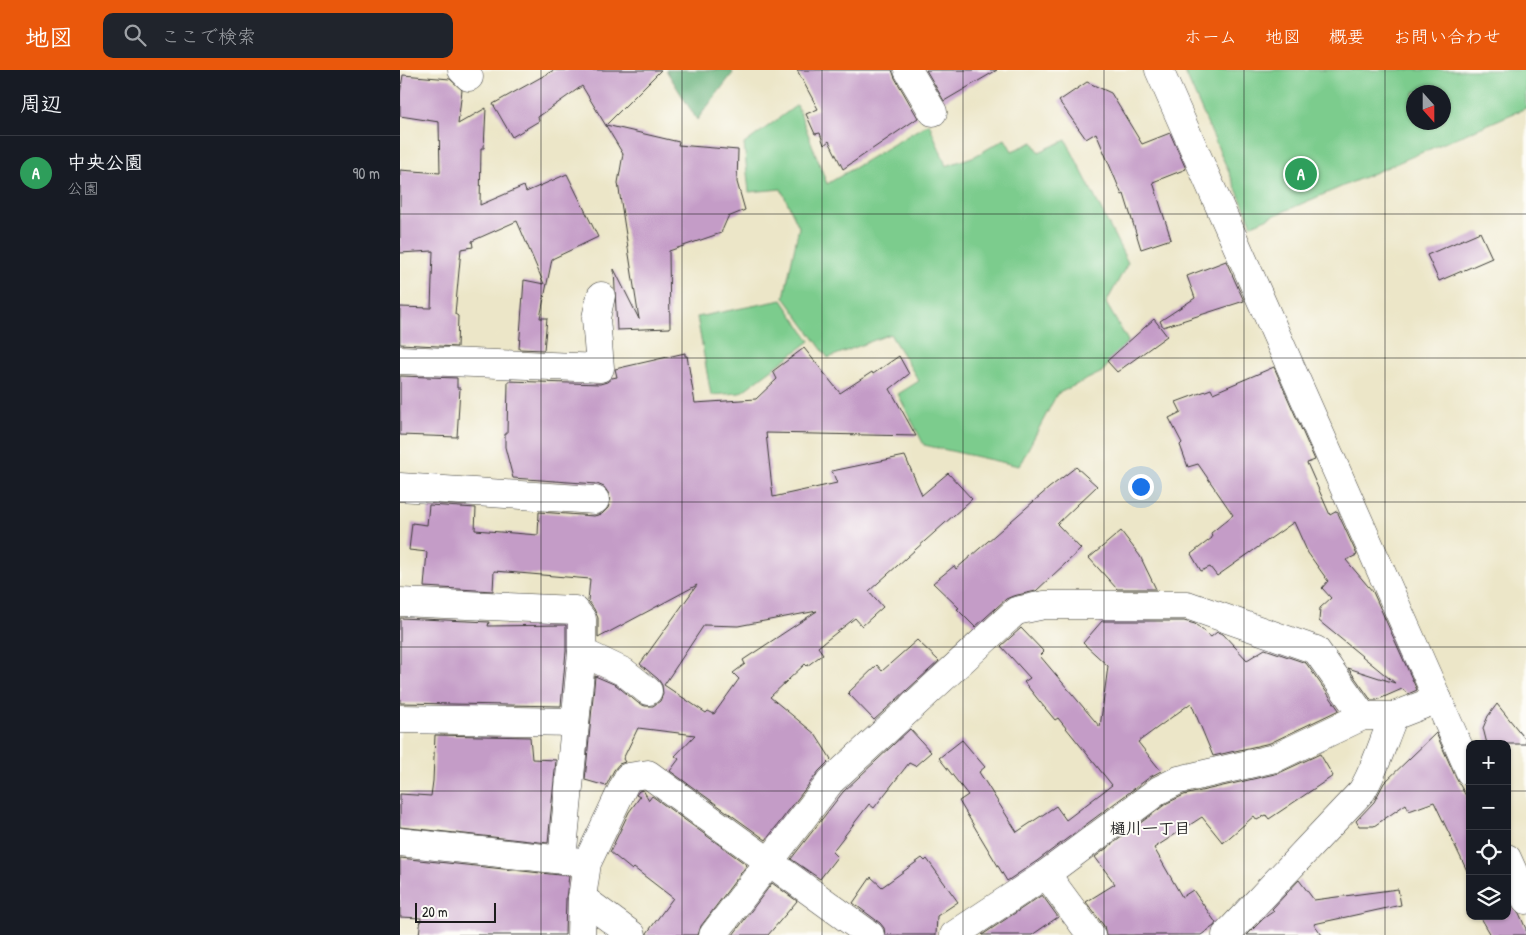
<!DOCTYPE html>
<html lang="ja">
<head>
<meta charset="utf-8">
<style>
	:root { --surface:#171b24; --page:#20242c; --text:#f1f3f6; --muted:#9ea1a6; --line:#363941; --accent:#ea580c }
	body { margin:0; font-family:"Patrick Hand","Klee One",sans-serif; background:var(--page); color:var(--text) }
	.controls { position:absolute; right:15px; bottom:15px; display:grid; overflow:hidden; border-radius:10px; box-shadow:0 1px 4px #0004 }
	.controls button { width:45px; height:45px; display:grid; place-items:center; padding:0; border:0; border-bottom:1px solid var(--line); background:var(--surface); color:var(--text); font:25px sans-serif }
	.compass { position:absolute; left:1006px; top:15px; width:45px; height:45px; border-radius:50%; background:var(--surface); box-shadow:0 1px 4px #0004; rotate:159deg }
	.scale { position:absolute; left:15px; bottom:12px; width:81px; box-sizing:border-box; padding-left:5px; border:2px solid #1c1c1c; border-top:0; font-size:14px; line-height:18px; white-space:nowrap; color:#1c1c1c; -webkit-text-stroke:4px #fdfcf7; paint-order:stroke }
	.you { position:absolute; left:740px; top:416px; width:18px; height:18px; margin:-12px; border:4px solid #fff; border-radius:50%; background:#1a73e8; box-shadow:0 0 0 8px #1a73e833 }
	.badge { display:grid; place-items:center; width:32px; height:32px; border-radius:50%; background:var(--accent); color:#fff; font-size:16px; font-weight:700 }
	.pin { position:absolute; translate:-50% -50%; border:2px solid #fff; box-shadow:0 1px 5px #0006 }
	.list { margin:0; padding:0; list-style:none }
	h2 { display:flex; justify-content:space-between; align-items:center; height:65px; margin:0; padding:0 20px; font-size:21px }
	h2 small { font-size:16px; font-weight:400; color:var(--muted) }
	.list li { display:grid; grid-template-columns:32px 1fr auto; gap:15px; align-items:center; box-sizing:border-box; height:75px; padding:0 20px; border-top:1px solid var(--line) }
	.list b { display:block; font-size:19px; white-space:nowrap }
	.list p { margin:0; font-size:16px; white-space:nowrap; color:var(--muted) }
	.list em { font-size:16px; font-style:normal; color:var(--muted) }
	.icon { flex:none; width:28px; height:28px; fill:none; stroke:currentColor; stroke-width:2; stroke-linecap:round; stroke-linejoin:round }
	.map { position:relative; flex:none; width:1126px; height:865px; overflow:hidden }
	header { display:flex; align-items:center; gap:30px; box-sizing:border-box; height:70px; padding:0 25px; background:var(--accent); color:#fff }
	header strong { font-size:24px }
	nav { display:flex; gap:28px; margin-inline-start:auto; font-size:18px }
	.search { width:350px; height:45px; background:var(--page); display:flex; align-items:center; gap:12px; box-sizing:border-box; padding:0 18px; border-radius:10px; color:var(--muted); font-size:19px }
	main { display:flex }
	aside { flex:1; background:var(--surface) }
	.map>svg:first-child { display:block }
	.green { fill:#7bcc8d; stroke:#4c7454; fill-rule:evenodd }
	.forest { fill:#64b078; stroke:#40664a }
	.building { fill:#c49cc7; fill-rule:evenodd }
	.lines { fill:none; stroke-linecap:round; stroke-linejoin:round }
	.minor-casing { stroke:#3b3a36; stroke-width:29 }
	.minor { stroke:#fff; stroke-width:28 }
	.grid { fill:none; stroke:#1c1c1c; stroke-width:1; stroke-opacity:0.55 }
	.labels { text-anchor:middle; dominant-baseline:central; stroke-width:4; stroke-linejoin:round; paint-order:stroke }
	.neighbourhood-label { font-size:16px; font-weight:bold; fill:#1c1c1c; stroke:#fdfcf7 }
</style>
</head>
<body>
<header>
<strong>地図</strong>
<div class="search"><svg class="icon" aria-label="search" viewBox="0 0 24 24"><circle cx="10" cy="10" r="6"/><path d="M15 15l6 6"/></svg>ここで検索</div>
<nav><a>ホーム</a><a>地図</a><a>概要</a><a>お問い合わせ</a></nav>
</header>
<main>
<aside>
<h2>周辺<small></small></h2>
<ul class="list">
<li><span class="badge" style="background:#2e9e5b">A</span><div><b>中央公園</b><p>公園</p></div><em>90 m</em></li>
</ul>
</aside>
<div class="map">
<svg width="1126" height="865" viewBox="0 0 1126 865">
	<rect width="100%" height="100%" fill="#fdfcf7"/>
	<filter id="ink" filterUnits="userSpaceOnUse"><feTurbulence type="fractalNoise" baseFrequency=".02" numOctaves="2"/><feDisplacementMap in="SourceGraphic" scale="10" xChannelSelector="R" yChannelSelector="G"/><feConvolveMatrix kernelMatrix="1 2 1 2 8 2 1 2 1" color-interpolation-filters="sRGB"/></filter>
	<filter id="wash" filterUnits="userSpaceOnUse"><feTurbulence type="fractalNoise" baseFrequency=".0096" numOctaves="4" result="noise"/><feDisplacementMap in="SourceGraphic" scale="20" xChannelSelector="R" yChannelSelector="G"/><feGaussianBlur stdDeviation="1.12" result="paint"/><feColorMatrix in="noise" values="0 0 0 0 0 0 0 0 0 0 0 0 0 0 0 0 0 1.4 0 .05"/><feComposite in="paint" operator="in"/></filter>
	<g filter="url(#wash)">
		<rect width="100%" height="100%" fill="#ece6c8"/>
		<g class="green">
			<path d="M784 0H1126V38L852 155ZM1014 22H1044V52H1014Z"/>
			<path d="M397 35 427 114 529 53 546 96 575 86 605 69 612 81 633 72 639 82 666 70 728 193 706 233 728 271 702 302 657 324 619 396 524 375 498 324 519 311 490 264 428 288 384 227 399 157 381 119 349 122 344 74Z"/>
			<path d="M382 230 410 271 340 323 311 325 297 247Z"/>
		</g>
		<path class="forest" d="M266 0H331L333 3 297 50Z"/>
		<g id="blocks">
			<g class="building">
				<path d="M154 0H261L206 55 279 72 278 75 338 80 337 112 345 140 328 147 321 163 269 181 270 258 217 260 214 199 239 249 218 113 223 84 182 16 138 47 139 51 112 67 93 34Z"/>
				<path d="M397 0H492L495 8 518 48 443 99 429 71 424 75 420 63 415 64 406 44 418 39Z"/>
				<path d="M526 0H597L544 31Z"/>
				<path d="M3 5 50 9 62 20 58 54 86 38 84 78H81L80 135 124 116 126 122 167 104 198 167 152 189 140 248H147L144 280 119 279 124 210 144 214 117 151 72 171 73 177 61 179 55 244 58 246 57 277 0 274V237L31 238 33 181 0 183V100L40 103 39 52 0 46V24Z"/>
				<path d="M687 12 711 23 742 74 770 63 786 99 753 112 771 169 741 179 724 124 722 125 696 63 686 69 659 31Z"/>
				<path d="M1080 162 1092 188 1039 211 1027 185Z"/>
				<path d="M826 191 844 231 763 257 760 251 795 228 787 206Z"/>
				<path d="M754 249 767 266 717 302 707 291Z"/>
				<path d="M404 278 440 323 472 302 473 304 499 286 509 304 490 319 516 366 366 363 373 427 437 413 432 401 505 386 522 425 548 403 572 429 469 521 483 537 462 556 455 548 418 577 423 584 407 596 405 594 370 627 415 664 431 689 419 701 366 770 270 701 279 689 275 686 295 665 238 658 223 689 225 692 219 694 214 700 206 716 185 710 195 606 216 615 238 633 245 636H253L260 631 263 624 262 615 258 609 240 594 297 515 198 568V548L194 539 188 531 190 509 94 501 93 521 24 517 27 482 9 480 12 453 27 455 29 435 76 438 75 460 138 465 139 442 194 446 202 444 208 438 210 432 209 424 204 417 197 414 113 408 105 377V364H107L108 311 200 314 207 312 212 308 217 307 215 299 285 283V286H287L295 333 356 329 377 309 373 301ZM417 541 343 590 345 594 333 603 339 609 314 644 308 641 306 643 264 615 304 555 338 556Z"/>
				<path d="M874 297 915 390 907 393 930 445 937 441 957 485 946 490 973 522 1017 620 1008 624 1002 619 977 630H971L948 598 995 613 919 551 920 538 931 528 922 518 928 511 908 483 894 452 817 506 810 497 801 501 791 484 812 468 811 463 833 445 798 394 788 397 780 375 782 373 769 348 781 342 776 332 811 319 813 323Z"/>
				<path d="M0 306 57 308V318H60L57 367 0 365Z"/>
				<path d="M676 397 697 416 657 454 681 479 636 521 613 526 606 529 575 557 557 539 559 538 533 513 554 496 556 499 649 418Z"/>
				<path d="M721 461 740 486 756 519H717L689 488Z"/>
				<path d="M0 548 89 552 88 556 166 555V581L161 636 0 633Z"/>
				<path d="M702 551H784L795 554 811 567 817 562 823 564 847 590 865 579 906 593 939 640 870 673 813 686 791 633 738 672 761 701 750 707 637 791 607 811 559 731 568 725 539 688 562 670 585 697 579 702 617 762 656 736 666 750 712 715 658 648 655 650 640 632 624 612 630 608 601 576 621 558 644 582 640 586 700 657 708 596 683 573Z"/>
				<path d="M517 570 539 591 474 650 448 623 477 595 482 601Z"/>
				<path d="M1097 634 1126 670V674H1087L1083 658 1088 646Z"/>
				<path d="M510 659 531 682 515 696 509 693 474 738 469 734 432 782 437 787 420 809 391 789 443 722Z"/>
				<path d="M1036 663 1056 708 1070 733V807L1034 732 1009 741 1006 734 974 756H959L956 751 974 732 984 713Z"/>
				<path d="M35 665 130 667 132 689 156 690 148 773 0 757V724L31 726 33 711Z"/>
				<path d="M920 684 933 706 869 749 866 745 857 750 854 746 823 773 802 747 754 778 782 827 793 820 816 853 814 856 801 865H706L704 856 686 832 715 814 695 787 767 733 784 725 879 703Z"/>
				<path d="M243 720 249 730 252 726 347 795 301 856 298 865H247V863L273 828 234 798 232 800 210 782 229 742 240 727 236 725 239 721Z"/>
				<path d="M0 788 169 806 166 828 165 865H19L21 848 0 847Z"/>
				<path d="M522 788 525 791 527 789 558 832 537 846 536 865H485L484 858 480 853 453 833 471 807 482 817Z"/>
				<path d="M899 810 914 830 998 819 1001 835 914 854 922 865H847L864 848 874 841 872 839Z"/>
				<path d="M372 813 397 831 368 865H333Z"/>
				<path d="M642 825 658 847 632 865H582Z"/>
				<path d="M1107 826 1112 837 1119 843 1126 859V865H1091L1080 846H1107Z"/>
			</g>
		</g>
	</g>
	<g filter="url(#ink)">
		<use href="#blocks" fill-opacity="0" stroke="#3b3a36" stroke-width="1"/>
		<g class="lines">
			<g class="minor-casing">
				<g id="minor">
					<path d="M62 0 69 7"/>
					<path d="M508 0 533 42"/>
					<path d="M759 0 1070 702"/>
					<path d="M0 290 200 298 196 248 201 226"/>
					<path d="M0 417 195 430"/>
					<path d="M0 532 175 540 182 549V582L162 790"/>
					<path d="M182 582 224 602 248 621"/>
					<path d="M0 649 175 652"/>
					<path d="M0 772 181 792"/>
					<path d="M1107 788 1126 830"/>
					<path d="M646 804 691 865"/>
					<path d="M182 828 232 865"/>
					<path d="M181 865 182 828 187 793 228 707 248 704 470 865"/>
					<path d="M313 865 431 711 616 541 644 535H787L916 580 963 646"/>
					<path d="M554 865 646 804 759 720 779 710 875 688 963 646H994L1038 629"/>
					<path d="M826 865 962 721C976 698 983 671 994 646"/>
				</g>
			</g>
			<use href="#minor" class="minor"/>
		</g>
	</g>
	<path class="grid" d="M141 0V865M282 0V865M422 0V865M563 0V865M704 0V865M844 0V865M985 0V865M0 144H1126M0 288H1126M0 432H1126M0 577H1126M0 721H1070M1107 721H1126"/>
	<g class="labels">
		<g class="neighbourhood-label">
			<text x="750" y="758">樋川一丁目</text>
		</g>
	</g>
</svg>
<div class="controls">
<button>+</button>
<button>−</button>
<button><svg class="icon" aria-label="locate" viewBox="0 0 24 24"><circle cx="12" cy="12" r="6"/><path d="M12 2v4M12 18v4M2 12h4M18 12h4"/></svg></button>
<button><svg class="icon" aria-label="layers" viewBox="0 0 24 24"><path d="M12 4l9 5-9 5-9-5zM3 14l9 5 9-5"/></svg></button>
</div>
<svg class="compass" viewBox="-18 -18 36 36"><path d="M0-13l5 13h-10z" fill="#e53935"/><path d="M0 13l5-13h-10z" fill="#9ea1a6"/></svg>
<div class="scale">20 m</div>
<div class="you"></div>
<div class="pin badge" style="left:901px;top:104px;background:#2e9e5b">A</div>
</div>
</main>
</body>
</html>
